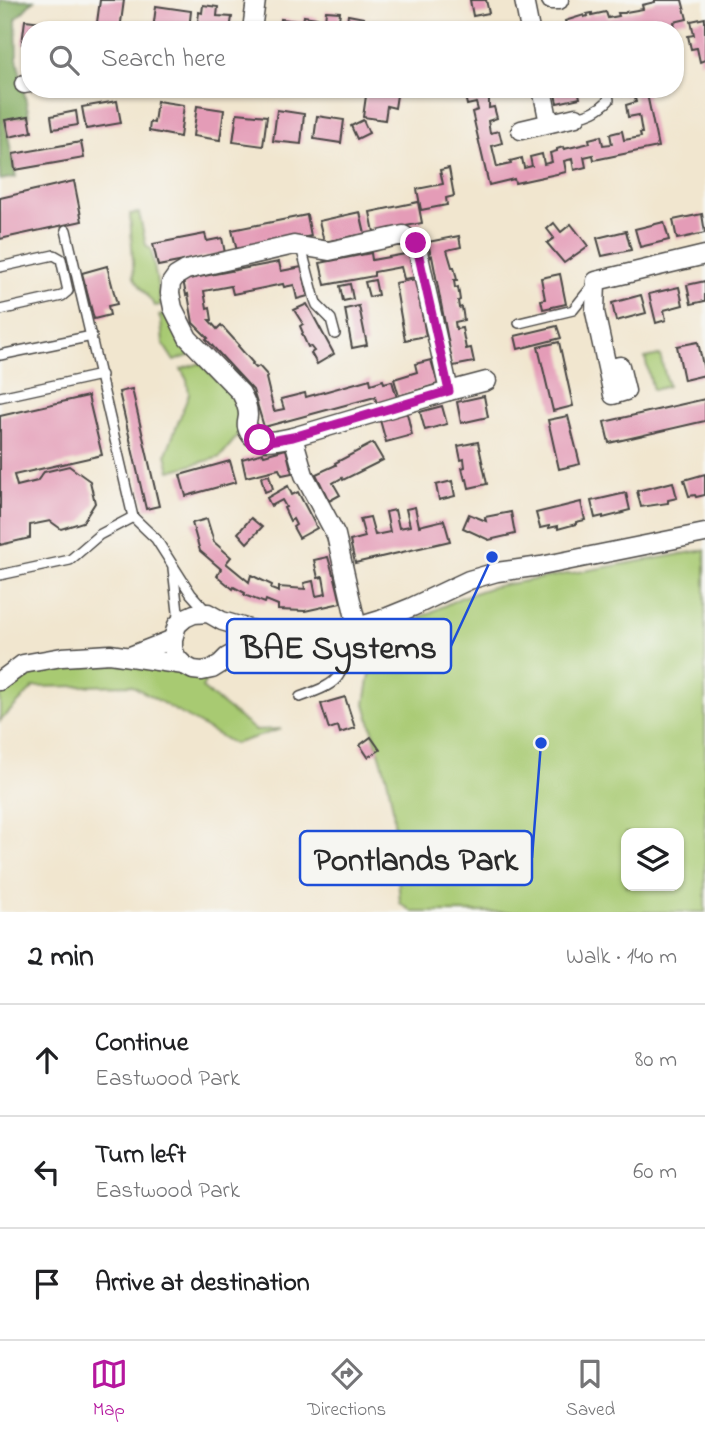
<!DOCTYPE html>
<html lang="en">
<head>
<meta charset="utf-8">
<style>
	:root { --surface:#fff; --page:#f2f2f2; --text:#202124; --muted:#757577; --line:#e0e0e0; --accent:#b5179e }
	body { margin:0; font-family:"Indie Flower",sans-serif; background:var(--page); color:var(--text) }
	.controls { position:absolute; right:21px; bottom:21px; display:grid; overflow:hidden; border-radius:14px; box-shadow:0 2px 5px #0004 }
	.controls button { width:63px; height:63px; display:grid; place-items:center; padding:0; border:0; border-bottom:2px solid var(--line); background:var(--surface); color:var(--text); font:35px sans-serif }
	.stop { position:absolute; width:21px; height:21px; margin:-16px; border:5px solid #b5179e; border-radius:50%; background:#fff }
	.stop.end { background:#b5179e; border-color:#fff; box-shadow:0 2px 7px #0008 }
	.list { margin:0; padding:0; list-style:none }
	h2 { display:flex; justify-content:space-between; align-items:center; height:91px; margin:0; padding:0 28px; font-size:30px }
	h2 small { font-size:23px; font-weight:400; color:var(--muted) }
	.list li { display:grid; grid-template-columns:46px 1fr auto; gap:21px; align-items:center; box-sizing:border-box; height:112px; padding:0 28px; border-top:2px solid var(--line) }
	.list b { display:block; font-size:26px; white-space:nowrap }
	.list p { margin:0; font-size:23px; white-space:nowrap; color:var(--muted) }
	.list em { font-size:23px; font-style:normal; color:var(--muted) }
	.icon { flex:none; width:38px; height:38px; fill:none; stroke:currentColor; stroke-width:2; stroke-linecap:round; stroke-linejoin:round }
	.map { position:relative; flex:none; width:705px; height:912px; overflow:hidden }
	.search { position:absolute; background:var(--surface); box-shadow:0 2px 5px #0004; left:21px; right:21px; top:21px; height:77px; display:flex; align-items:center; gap:18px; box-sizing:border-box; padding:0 24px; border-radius:28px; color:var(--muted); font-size:26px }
	.sheet { height:427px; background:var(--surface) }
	nav { display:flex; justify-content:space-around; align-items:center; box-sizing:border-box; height:98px; border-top:2px solid var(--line); background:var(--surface); font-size:19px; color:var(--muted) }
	nav a { display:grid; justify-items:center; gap:4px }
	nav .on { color:var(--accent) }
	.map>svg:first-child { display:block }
	.green { fill:#a8ca72; stroke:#6a7a4e; stroke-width:2; fill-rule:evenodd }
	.forest { fill:#86ae64; stroke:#586c48; stroke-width:2 }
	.building { fill:#e49cb7 }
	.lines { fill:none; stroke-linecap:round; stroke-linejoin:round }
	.service-casing { stroke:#494744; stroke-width:12 }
	.minor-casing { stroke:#494744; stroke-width:21 }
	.service { stroke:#fff; stroke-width:9 }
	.minor { stroke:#fff; stroke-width:18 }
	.route { stroke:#b5179e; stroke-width:9 }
	.leader { fill:none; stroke:#1d4ed8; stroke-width:2.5 }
	.callout-dot { fill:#1d4ed8; stroke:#f6f6f2; stroke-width:2.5 }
	.callout { fill:#f6f6f2; stroke:#1d4ed8; stroke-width:2.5 }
	.callout-label { font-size:33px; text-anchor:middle; font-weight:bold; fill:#2b2b2b }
</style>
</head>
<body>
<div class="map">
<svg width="705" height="912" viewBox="0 0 705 912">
	<rect width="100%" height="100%" fill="#f6f6f2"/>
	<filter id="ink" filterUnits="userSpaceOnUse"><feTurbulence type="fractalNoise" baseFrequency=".0143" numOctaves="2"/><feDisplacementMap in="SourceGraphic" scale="14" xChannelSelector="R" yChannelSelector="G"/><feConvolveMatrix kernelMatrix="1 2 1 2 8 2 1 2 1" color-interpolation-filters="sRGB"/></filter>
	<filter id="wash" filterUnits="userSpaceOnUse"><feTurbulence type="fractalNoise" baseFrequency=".00686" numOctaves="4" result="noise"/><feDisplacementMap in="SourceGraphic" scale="28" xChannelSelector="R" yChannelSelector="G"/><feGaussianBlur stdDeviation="1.57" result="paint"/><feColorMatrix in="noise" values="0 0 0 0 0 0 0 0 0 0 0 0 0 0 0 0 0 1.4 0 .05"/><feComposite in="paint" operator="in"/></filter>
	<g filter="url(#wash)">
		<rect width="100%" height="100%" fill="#f1e6cf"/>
		<g class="green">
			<path d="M139 213 146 245 151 249 161 305 155 306 134 278 130 214Z"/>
			<path d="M168 313 181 343 191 355 174 361 163 344 161 321 159 316Z"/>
			<path d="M660 355 668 386 653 390 645 358Z"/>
			<path d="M201 363 238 403 241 432 220 457 170 471 166 454 189 394 187 380 181 369Z"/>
			<path d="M705 550V912H413L400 903 393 809 388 782 365 704 370 674 419 618 462 597 492 587ZM626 833H679V886H626Z"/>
			<path d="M147 663 211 671 202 688 255 730 281 729 234 744 131 685 34 687 0 721V695L29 669Z"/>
		</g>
		<path class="forest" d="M0 0H34L16 19 17 58 29 116 5 120 16 177 0 180Z"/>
		<g id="blocks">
			<g class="building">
				<path d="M100 0H124L120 30H96Z"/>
				<path d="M470 0H486L489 13 473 16Z"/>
				<path d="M655 0H682L687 19 674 22 675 27 663 30H661L660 24 647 27 648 30H567L565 21 584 15V17L588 16 587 14 592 13V15L606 12 608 18 619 16 618 13H625L626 12 643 9 642 5 655 2Z"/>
				<path d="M203 5 218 7 217 16 232 17 230 30H197L199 12 202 13Z"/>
				<path d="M156 6 191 11 189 30H153Z"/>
				<path d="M326 11 340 12 339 20 347 21 348 15 364 18 362 30H324Z"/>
				<path d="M304 16 317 18 316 30H280L281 19 303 22Z"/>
				<path d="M705 18V60L700 62 697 48 691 49 688 36 694 35 691 21Z"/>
				<path d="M25 20 70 25 69 30H30V45L22 44Z"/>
				<path d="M367 89H398L395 108 387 106 385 120 363 117Z"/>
				<path d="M479 89H485L487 95H489V108L494 107 497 118 488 121 490 133 499 131 502 143 492 146 497 167 511 164 510 161 522 158 524 168 532 166 530 157 542 154 544 164 552 162 550 153 557 151V149L563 147 564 149 590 143 589 139 601 136 603 145 612 144 610 134 622 131 624 140 641 137 640 133H642L639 115 628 117 626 105 636 102 634 94 623 96 622 89H646L658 147 594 160 593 155 584 157 586 167 574 170 572 159 564 161 566 172 515 183 514 179 489 185 472 112 478 110 476 103 467 105 464 92Z"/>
				<path d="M554 89H578L580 98 557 103Z"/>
				<path d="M117 101 121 123 86 129 82 107Z"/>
				<path d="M157 101 184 105 180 137 149 131 150 122 154 123Z"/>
				<path d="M197 106 224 110 220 140 193 136Z"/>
				<path d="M277 110 304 114 301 144 273 141Z"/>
				<path d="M76 111 78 125 53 129 51 116Z"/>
				<path d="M237 113 267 116 263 146 233 142Z"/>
				<path d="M29 116 32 132 9 137 5 120Z"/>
				<path d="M317 116 344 120 341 143 314 139Z"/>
				<path d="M363 120 369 133 357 139 351 126Z"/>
				<path d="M81 142 84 158 15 170 13 154Z"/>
				<path d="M449 168 454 196 446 198 447 205 421 210 417 189 443 184 440 170Z"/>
				<path d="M74 181 82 221 0 239V198Z"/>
				<path d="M418 202 422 223 374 232 370 212Z"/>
				<path d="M360 212 365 234 324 242 319 221Z"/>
				<path d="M702 214 705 233 677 239 673 220Z"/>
				<path d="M307 215 311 236 237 251 232 230Z"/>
				<path d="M664 222 669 240 640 247 635 229Z"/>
				<path d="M554 223 561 232 571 224 588 246 564 263 547 243 554 238 547 229Z"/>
				<path d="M626 231 631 250 602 256 597 238Z"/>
				<path d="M205 234 207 241 222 238 225 253 158 266 153 244Z"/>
				<path d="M459 236 461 247 447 250 452 267H454L457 280H454L455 288 458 287 460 300 458 301 459 308 462 307 464 320 455 322 456 329 462 328 466 349 471 348 474 362 453 366 432 256 431 257 428 242Z"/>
				<path d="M371 253 372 260 411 253 416 277 404 279 401 267 374 272V276L325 285 320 263Z"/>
				<path d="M279 262 281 271 302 267 308 296 297 299 294 285 284 287 283 284 233 294 231 286 204 291 207 308 210 307 212 320H209L217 329 221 325 239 345 238 346 253 363 252 364 256 368 259 366 268 376 266 378 274 411 284 409 281 399 305 393 306 397 370 379 371 384 383 380 384 383 392 381 397 398 377 404 375 397 264 427 253 390 206 339 208 338 193 323 188 294 186 295 183 280Z"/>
				<path d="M107 266 117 304 108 306 110 315 94 319 82 273Z"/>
				<path d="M560 274 566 304 543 309 541 300 545 299 541 278Z"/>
				<path d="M416 279 426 336 405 340 395 283Z"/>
				<path d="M375 280 378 295 369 297 365 282Z"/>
				<path d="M705 281V301L691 304 687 285Z"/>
				<path d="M350 284 353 299 343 301 340 286Z"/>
				<path d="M679 287 683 305 664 310 666 320 656 323 649 294Z"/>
				<path d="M641 295 646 313 616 321 612 303Z"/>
				<path d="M307 304 334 354 317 364 311 353 314 351 310 346 308 347 302 334 303 333 300 326 303 324 294 310Z"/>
				<path d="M359 306 367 345 352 348 345 309Z"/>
				<path d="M557 326 561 338 518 349 515 336Z"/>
				<path d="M559 342 573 406 553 411 538 347Z"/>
				<path d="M698 342 705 375 684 380 677 346Z"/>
				<path d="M431 360 438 384 399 396 394 379 417 372 415 364Z"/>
				<path d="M132 389 159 506 146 509 119 392Z"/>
				<path d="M88 396 102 455 14 475 17 486 37 481 44 472 69 466 90 481 95 503 83 522 61 529 50 521 30 525V538L0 545V416Z"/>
				<path d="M484 396 488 417 461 423 457 402Z"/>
				<path d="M705 399V421L609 443 604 422Z"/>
				<path d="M442 406 447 424 425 430 420 412Z"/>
				<path d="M407 413 412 435 386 442 380 420Z"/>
				<path d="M568 416 580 464 559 469 548 420Z"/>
				<path d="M478 442 487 484 469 488 467 479 465 480 462 468 465 467 464 459 461 460 458 446Z"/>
				<path d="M373 443 383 460 343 480 342 478 333 483 340 495 329 501 316 474 336 465 335 463Z"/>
				<path d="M286 449 292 473 282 475 279 469 246 477 242 459 263 453 264 455Z"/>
				<path d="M230 461 236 482 186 496 180 475Z"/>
				<path d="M705 474V495L696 497 695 495 689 496 684 480Z"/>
				<path d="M269 475 273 489 265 492 261 477Z"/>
				<path d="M452 481 455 496 439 500 436 485Z"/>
				<path d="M673 482 677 498 668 500V503L641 507 637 491Z"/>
				<path d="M288 486 292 495 298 492 317 528 299 538 293 527 296 525 293 519 290 521 284 508 286 507 282 500 271 506 267 498Z"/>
				<path d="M626 493 630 510 622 512 623 513 603 518V516L595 518 591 501Z"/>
				<path d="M581 502 585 520 576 522V524L558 529V526L549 528V526L540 528 536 513Z"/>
				<path d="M415 507 419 526 444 520 450 541 355 563 350 541 365 537 360 519 370 517 375 535 390 532 386 512 395 510 399 528 410 526 406 509Z"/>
				<path d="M511 512 515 534 489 540 463 528 469 514 486 521 485 517Z"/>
				<path d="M251 518 262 527 247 543 238 533Z"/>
				<path d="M207 519 214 542 231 557 226 563 249 582 251 575 272 585 271 589 279 592V587L305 589 304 583 313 581 316 596 326 594 323 577 318 578 314 560 328 557 333 574H334L341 603 305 611 278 610V605L266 600 265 603 244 595 245 593 234 587 233 589 217 576 221 569 200 551 192 523Z"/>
				<path d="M345 697 355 728 340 733 338 726 329 729 321 704Z"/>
				<path d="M371 737 380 750 368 757 360 745Z"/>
			</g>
		</g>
	</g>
	<g filter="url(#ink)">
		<use href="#blocks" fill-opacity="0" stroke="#494744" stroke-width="2"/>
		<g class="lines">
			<g class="service-casing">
				<g id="service">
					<path d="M576 117C590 114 599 110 609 100L607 89"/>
					<path d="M66 230 133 517 156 539 191 594 208 613"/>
					<path d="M301 247 315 300 317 305 331 319 335 334"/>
					<path d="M0 267 54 255 61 259 68 291 62 296 0 310"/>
					<path d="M519 323 573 310 593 285"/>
					<path d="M0 355 92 336"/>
					<path d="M0 397 101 375"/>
					<path d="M173 568 178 612 177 624"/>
					<path d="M0 575 70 560 99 535 133 517"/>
					<path d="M300 697C345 681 345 677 340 631"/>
				</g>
			</g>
			<g class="minor-casing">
				<g id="minor">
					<path d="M524 0 530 30"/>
					<path d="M551 0H559"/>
					<path d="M252 30 256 0"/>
					<path d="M24 84 30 83"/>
					<path d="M542 89 549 123"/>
					<path d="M521 130 576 117"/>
					<path d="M403 235 416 243 449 391 293 437C279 440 252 448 247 427 246 423 248 419 248 415 248 406 245 401 241 393L188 338 173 308 170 293 171 283 176 276 186 270 294 245 329 251Z"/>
					<path d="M608 369 620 366 626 391 613 395 595 312 596 281 705 255"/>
					<path d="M449 391 487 381"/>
					<path d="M293 437 304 475 336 535 357 627"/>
					<path d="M285 637 249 629 222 621 208 613 194 614 185 618 177 625 173 639V649L177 658 184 665 193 670 202 671 212 669 220 664 227 657 250 645 285 637 316 635 357 627 380 620 412 607 469 580 497 572 541 566 705 533"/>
					<path d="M130 656 173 639"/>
					<path d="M0 681 23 664 62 657 110 654 184 665"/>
				</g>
			</g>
			<use href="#service" class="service"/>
			<use href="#minor" class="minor"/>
		</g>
	</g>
	<g class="lines" filter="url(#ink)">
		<path class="route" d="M260 440 270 441 293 437 449 391 416 243"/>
	</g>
	<path class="leader" d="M492 557L451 646M541 743L532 858"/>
	<g class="callout-dot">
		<circle cx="492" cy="557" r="7"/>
		<circle cx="541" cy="743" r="7"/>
	</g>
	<g class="callout">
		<rect x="227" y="619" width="224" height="54" rx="7"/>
		<rect x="300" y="831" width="232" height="54" rx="7"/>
	</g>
	<g class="callout-label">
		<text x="339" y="658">BAE Systems</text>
		<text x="416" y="870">Pontlands Park</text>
	</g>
</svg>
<div class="controls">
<button><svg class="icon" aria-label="layers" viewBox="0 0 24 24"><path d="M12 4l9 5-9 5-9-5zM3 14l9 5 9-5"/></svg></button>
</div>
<div class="stop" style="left:260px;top:440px"></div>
<div class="stop end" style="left:416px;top:243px"></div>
<div class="search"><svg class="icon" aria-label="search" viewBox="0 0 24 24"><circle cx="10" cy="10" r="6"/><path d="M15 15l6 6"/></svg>Search here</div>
</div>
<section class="sheet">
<h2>2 min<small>Walk · 140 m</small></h2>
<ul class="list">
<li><svg class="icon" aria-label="ahead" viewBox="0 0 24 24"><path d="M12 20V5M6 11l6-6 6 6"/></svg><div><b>Continue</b><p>Eastwood Park</p></div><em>80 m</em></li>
<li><svg class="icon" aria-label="left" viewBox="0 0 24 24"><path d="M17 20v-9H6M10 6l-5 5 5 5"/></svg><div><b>Turn left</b><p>Eastwood Park</p></div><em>60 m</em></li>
<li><svg class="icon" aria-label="arrive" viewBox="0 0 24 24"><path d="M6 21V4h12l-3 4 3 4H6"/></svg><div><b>Arrive at destination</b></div></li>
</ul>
</section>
<nav>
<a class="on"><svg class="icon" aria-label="map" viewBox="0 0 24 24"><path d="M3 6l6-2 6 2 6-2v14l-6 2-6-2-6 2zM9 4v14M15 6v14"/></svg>Map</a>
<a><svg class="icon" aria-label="directions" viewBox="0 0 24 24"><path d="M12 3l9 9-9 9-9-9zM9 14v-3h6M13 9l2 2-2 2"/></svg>Directions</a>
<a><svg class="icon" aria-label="saved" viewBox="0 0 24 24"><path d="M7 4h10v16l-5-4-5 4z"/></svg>Saved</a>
</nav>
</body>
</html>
